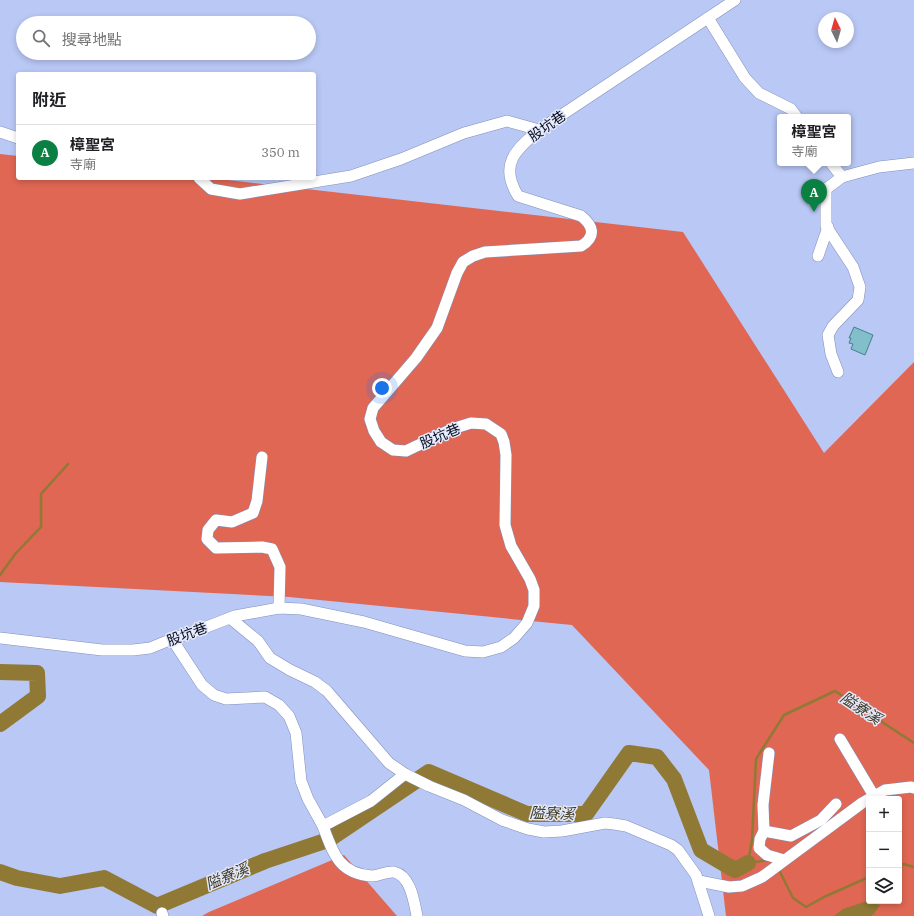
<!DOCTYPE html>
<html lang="zh-TW">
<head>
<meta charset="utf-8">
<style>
	:root { --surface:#fff; --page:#f2f2f2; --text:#202124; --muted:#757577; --line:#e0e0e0; --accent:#0b8043 }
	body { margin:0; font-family:"IBM Plex Serif","Noto Sans TC",serif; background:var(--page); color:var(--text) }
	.controls { position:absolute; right:12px; bottom:12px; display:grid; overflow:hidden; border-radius:4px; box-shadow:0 2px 6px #0003 }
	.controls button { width:36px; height:36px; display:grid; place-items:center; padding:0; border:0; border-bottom:1px solid var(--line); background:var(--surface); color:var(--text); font:20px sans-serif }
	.compass { position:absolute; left:818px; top:12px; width:36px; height:36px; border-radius:50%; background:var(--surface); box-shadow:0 2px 6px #0003; rotate:355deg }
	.you { position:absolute; left:382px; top:388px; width:14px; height:14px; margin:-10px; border:3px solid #fff; border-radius:50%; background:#1a73e8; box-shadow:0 0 0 6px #1a73e833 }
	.badge { display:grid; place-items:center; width:26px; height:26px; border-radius:50%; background:var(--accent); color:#fff; font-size:13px; font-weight:700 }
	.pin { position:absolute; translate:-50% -33px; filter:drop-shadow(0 1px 2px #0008) }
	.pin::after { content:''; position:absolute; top:21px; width:14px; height:12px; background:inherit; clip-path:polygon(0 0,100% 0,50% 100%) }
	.popup { position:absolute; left:777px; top:114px; width:74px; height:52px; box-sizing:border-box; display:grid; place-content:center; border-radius:4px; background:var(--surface); filter:drop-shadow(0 1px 3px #0005); font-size:13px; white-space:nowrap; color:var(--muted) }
	.popup b { font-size:15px; color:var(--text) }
	.popup::after { content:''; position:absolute; left:50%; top:100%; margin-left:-8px; border:8px solid transparent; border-top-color:var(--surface) }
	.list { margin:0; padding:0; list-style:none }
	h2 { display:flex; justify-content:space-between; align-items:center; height:52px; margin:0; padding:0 16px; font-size:17px }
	h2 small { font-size:13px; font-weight:400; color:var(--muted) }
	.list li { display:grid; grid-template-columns:26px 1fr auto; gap:12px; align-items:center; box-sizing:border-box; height:56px; padding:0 16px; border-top:1px solid var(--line) }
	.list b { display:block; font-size:15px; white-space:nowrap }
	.list p { margin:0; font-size:13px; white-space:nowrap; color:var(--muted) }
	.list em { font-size:13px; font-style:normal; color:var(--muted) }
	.icon { flex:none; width:22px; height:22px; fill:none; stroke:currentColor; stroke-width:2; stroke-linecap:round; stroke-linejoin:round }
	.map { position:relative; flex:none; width:914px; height:916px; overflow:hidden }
	.search { position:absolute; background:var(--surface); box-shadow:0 2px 6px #0003; left:16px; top:16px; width:300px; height:44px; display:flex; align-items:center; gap:10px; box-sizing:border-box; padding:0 14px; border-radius:22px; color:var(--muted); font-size:15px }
	.panel { position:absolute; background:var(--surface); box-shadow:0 2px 6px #0003; left:16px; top:72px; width:300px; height:108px; border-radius:4px }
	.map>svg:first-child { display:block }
	.forest { fill:#e06754; fill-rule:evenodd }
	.water { fill:#907934 }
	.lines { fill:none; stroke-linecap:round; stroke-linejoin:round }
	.stream { stroke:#907934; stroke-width:2.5 }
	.river { stroke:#907934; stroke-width:16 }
	.building { fill:#82bfcb; stroke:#45818d }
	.minor-casing { stroke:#8290ba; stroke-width:12 }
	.minor { stroke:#fff; stroke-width:11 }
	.labels { text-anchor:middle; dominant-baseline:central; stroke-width:3; stroke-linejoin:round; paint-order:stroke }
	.street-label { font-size:14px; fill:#070b1a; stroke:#e3e9fc }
	.water-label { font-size:15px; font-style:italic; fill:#3f3822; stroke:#e3e9fc }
</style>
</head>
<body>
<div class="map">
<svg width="914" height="916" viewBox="0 0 914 916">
	<rect width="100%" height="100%" fill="#b9c8f5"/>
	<g class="forest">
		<path d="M0 154 18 156V178H210L683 232 824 453 914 362V916H726L709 770 572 625 289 597 0 582ZM869 799H899V901H869Z"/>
		<path d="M344 855 397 916H202L209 912Z"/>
	</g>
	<path class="water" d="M867 901 880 905 874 914 871 916H834L843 909Z"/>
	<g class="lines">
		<g class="stream">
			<path d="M0 575 16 553 41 527V494L68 464"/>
			<path d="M769 860 748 863 752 840 756 759 784 715 835 691 914 743"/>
			<path d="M899 866 904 864 914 867"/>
			<path d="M778 868 793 898 806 907 824 897 869 877"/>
		</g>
		<g class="river">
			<path d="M0 672 37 673 38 696 0 724"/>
			<path d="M0 872 17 878 60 886 104 878 157 906 265 861 328 840 429 772 527 814H586L629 753 657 757 674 779 701 850 735 870 748 863"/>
		</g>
	</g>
	<path class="building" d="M854 327 873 335 865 355 851 349 853 344 849 343 851 338H849Z"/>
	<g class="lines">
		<g class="minor-casing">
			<g id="minor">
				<path d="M708 18 745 78 759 93 791 109 797 117"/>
				<path d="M0 132 18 138"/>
				<path d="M831 163 842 177 879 167 914 163"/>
				<path d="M199 178 211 189 240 194 351 176 401 159 464 133 507 121 539 130"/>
				<path d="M818 256 828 227"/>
				<path d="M838 372 831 354 828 335 833 326 858 300 860 287 853 267 826 226V189L842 177"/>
				<path d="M262 457 257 501 253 513 232 522 216 520 208 530 207 539 216 548 262 547 272 549 280 567 279 608"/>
				<path d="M230 618 258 641 270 658 290 670 315 682 327 691 389 763 405 774 429 786 464 800 502 820 528 829 544 832 562 831 605 823 614 824 626 826 671 845 678 850 696 875 709 916"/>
				<path d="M0 638 102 650H133L150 648 172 639 196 631 235 616 279 608 301 609 364 622 465 651 483 652 501 647 514 638 527 623 534 606V590L530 579 511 546 505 525 506 455 504 442 501 434 486 424 471 423 452 429 406 451 393 450 381 442 374 431 370 419 373 408 416 358 437 328 457 273 463 262 473 256 485 252 581 246C596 237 594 226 581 216L518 196C499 165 515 150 539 130L735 0"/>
				<path d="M172 639 202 685 214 695 226 699 265 697 279 705 289 716 296 733 301 781 308 799 323 826 371 801 405 774"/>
				<path d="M840 739 874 796"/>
				<path d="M769 753 763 805 764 831 760 839 759 848 767 855 784 860"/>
				<path d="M323 826C333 853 339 874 372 876 379 876 386 871 394 872 411 876 414 902 417 916"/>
				<path d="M764 831 791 836 821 820 836 804"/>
				<path d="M699 881 729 887 742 886 762 877 862 803 885 790 911 787 914 788"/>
				<path d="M162 913 163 916"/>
			</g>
		</g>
		<use href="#minor" class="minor"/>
	</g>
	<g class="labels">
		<g class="street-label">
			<text transform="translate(547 126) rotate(-35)">股坑巷</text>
			<text transform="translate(440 436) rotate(-23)">股坑巷</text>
			<text transform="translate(187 634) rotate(-20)">股坑巷</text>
		</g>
		<g class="water-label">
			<text transform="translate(861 708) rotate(33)">隘寮溪</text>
			<text transform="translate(552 813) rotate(2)">隘寮溪</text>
			<text transform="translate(227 876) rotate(-23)">隘寮溪</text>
		</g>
	</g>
</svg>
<div class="controls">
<button>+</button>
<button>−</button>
<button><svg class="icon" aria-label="layers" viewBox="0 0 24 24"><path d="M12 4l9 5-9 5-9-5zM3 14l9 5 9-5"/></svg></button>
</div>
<svg class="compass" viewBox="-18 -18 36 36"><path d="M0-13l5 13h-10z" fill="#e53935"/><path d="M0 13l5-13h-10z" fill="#757577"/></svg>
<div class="you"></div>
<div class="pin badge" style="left:814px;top:212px">A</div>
<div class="popup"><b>樟聖宮</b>寺廟</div>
<div class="search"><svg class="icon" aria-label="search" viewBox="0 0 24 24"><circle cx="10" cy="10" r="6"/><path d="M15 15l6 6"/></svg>搜尋地點</div>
<section class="panel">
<h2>附近<small></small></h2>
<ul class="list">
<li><span class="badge">A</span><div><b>樟聖宮</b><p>寺廟</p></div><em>350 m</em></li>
</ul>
</section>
</div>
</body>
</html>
